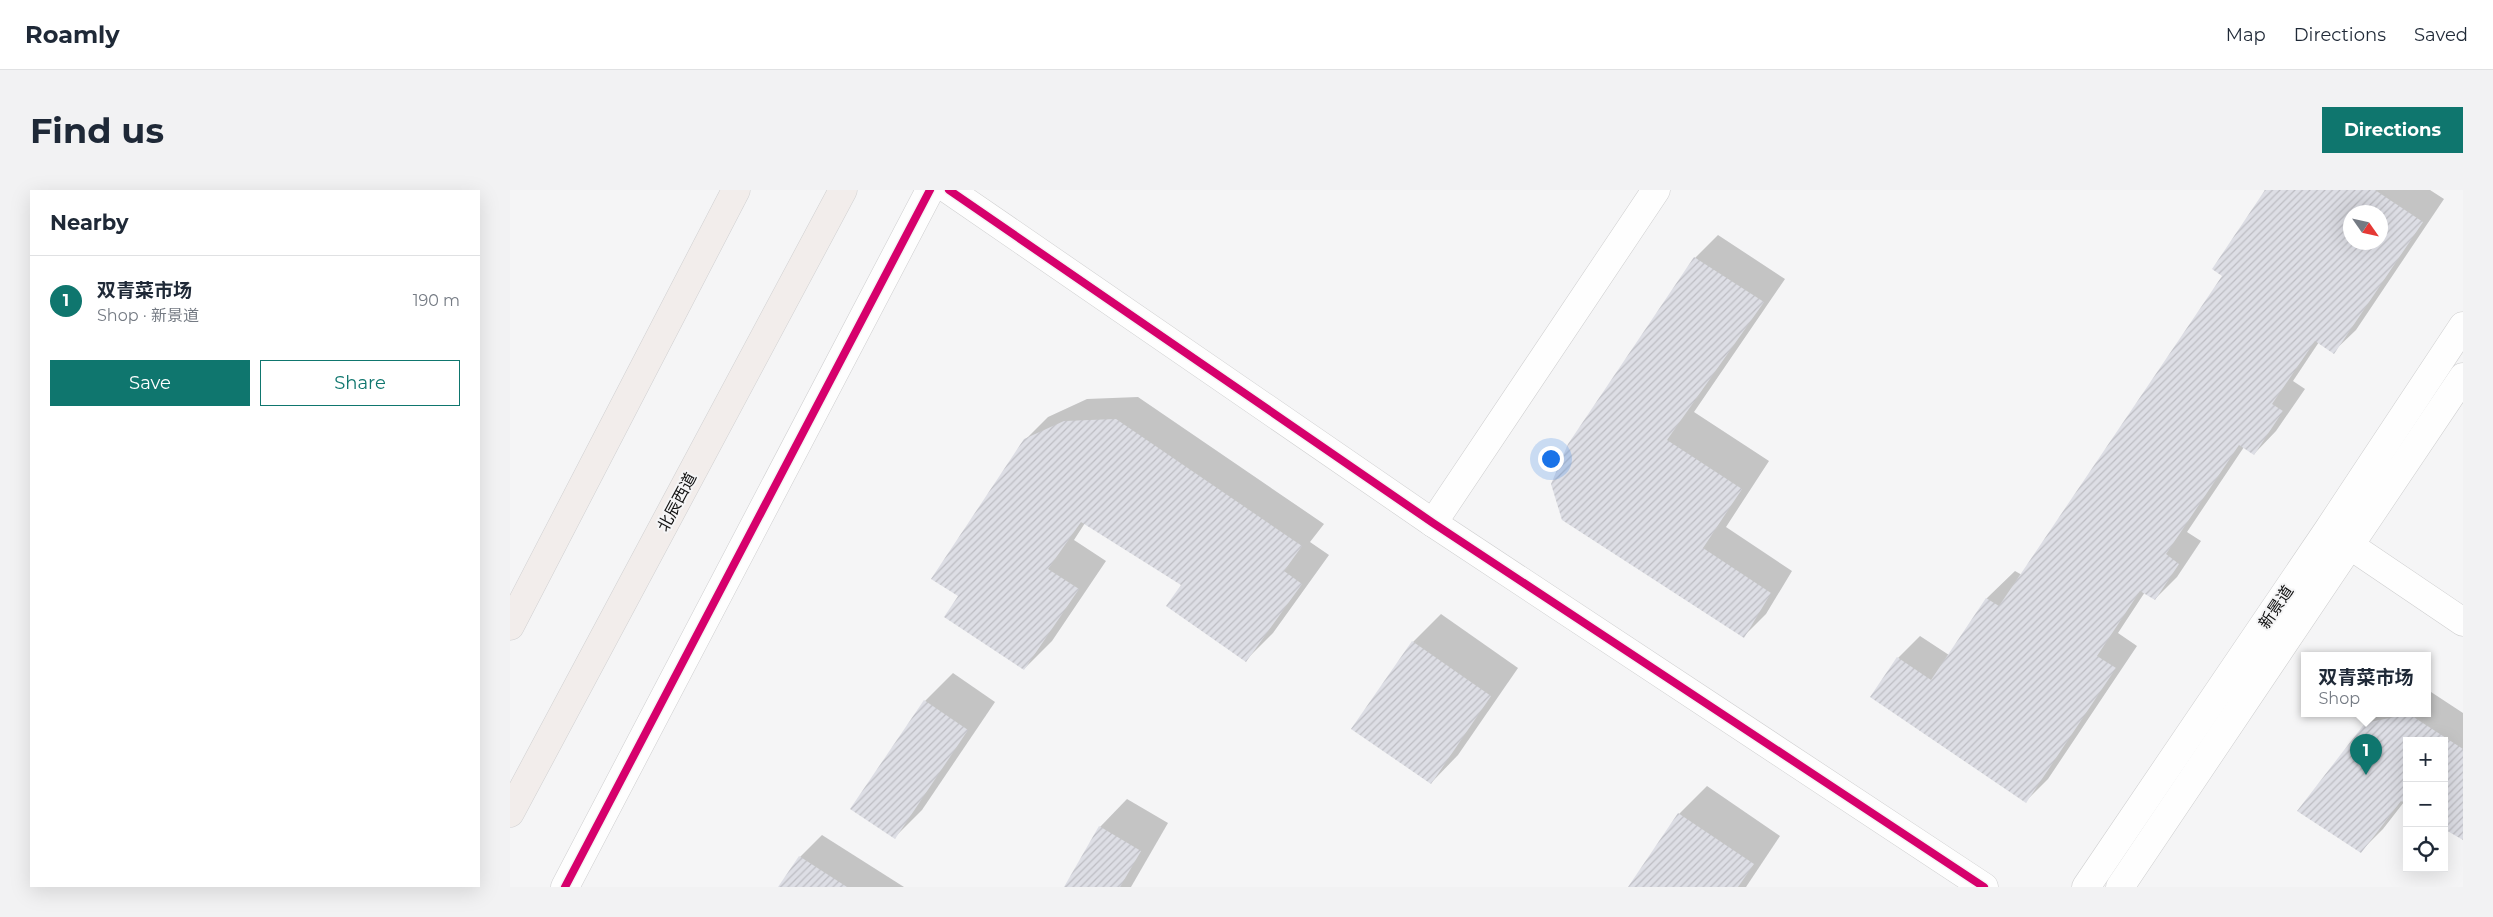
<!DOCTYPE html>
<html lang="en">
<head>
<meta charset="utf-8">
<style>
	:root { --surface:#fff; --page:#f2f2f3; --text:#1f2937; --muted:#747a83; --line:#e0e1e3; --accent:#0f766e }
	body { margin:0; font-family:Montserrat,"Noto Sans SC",sans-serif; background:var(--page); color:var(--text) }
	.controls { position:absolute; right:15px; bottom:15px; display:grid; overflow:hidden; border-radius:0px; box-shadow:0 5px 20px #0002 }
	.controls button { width:45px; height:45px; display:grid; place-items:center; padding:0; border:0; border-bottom:1px solid var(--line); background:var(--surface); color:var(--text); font:25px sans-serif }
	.compass { position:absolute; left:1833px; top:15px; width:45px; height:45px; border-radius:50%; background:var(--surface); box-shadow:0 5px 20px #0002; rotate:124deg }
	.you { position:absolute; left:1040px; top:268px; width:18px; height:18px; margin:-12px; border:4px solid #fff; border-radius:50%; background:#1a73e8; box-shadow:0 0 0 8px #1a73e833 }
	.badge { display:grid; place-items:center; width:32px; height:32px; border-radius:50%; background:var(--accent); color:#fff; font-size:16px; font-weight:700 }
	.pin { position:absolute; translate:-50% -41px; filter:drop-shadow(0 1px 2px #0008) }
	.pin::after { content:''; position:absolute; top:26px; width:18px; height:15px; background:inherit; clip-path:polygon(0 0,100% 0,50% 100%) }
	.popup { position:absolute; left:1791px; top:462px; width:130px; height:65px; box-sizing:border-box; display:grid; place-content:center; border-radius:0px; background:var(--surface); filter:drop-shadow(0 1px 4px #0005); font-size:16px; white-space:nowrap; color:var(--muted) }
	.popup b { font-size:19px; color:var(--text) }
	.popup::after { content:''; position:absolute; left:50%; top:100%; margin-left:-10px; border:10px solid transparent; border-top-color:var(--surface) }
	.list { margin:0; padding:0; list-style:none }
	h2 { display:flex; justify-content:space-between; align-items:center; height:65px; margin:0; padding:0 20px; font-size:21px }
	h2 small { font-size:16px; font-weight:400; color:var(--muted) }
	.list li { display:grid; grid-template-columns:32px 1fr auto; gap:15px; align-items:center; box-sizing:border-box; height:90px; padding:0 20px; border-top:1px solid var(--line) }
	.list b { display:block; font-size:19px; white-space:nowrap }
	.list p { margin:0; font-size:16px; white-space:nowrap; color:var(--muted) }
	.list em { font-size:16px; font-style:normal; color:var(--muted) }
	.actions { display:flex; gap:10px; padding:15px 20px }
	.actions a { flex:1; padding:11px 0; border:1px solid var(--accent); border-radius:0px; text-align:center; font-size:18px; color:var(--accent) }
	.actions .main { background:var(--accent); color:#fff }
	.icon { flex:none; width:28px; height:28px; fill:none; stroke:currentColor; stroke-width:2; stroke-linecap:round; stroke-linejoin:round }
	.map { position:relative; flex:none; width:1953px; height:697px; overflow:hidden; border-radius:0px }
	header { display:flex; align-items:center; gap:30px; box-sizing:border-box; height:70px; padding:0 25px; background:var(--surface); border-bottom:1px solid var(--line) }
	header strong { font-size:24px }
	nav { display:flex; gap:28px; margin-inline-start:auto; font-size:18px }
	.intro { display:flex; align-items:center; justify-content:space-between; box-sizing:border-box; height:120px; padding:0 30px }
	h1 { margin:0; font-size:35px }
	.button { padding:12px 22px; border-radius:0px; background:var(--accent); color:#fff; font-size:18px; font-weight:700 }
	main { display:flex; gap:30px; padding:0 30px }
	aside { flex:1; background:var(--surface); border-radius:0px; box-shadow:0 5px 20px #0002 }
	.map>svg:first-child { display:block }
	.shadow { fill:#0003; fill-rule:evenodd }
	.building { fill:url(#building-hatch); fill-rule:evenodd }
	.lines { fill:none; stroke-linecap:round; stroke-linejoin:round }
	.minor-casing { stroke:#cececf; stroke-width:29 }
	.tertiary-casing { stroke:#cececf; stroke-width:29 }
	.primary-casing { stroke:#d0d0d1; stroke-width:29 }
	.minor { stroke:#fefefe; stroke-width:28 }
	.tertiary { stroke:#fefefe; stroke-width:28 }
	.primary { stroke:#f2edeb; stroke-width:28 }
	.cycleway-casing { stroke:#f5f5f6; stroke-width:11 }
	.cycleway { stroke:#d6006c; stroke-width:8 }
	.labels { text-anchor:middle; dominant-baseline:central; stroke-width:4; stroke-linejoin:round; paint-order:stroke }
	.street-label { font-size:16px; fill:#101010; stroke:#f5f5f6 }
</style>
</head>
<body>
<header>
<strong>Roamly</strong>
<nav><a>Map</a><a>Directions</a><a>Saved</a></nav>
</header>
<div class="intro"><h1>Find us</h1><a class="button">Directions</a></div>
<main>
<aside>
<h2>Nearby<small></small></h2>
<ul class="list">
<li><span class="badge">1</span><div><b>双青菜市场</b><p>Shop · 新景道</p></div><em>190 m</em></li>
</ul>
<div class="actions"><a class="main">Save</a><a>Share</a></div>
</aside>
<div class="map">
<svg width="1953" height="697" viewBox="0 0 1953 697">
	<defs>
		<pattern id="building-hatch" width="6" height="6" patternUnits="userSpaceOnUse" patternTransform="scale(1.25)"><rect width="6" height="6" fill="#dddee5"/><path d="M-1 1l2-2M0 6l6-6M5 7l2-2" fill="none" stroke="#bdbdc3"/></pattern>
	</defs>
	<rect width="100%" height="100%" fill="#f5f5f6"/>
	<g class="shadow">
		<path d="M1754 0H1920L1934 9 1846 140 1823 162 1809 152 1783 191 1795 199 1766 241 1744 264 1734 257 1677 342 1691 351 1667 387 1645 409 1635 402 1608 443 1627 456 1538 589 1516 611 1388 468 1410 446 1439 465 1477 408 1505 381 1512 385 1713 86 1756 1ZM1840 22H1870V52H1840Z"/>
		<path d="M1208 45 1275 89 1184 222 1259 271 1216 337 1282 381 1256 424 1234 446 1059 255 1185 68Z"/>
		<path d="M628 207 814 334 800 352 819 365 763 443 736 470 676 390 575 333 564 350 596 371 542 451 514 479 453 400 515 250 538 227 577 209Z"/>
		<path d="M931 424 1008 478 948 565 921 593 903 452Z"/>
		<path d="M443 483 485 512 412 620 385 647 342 619 415 511Z"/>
		<path d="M1917 502H1921L1953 523V649L1934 551H1897L1894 612 1873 639 1851 661 1856 534 1866 524H1917Z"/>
		<path d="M1197 596 1270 646 1236 697H1120L1169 624Z"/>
		<path d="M617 609 658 633 621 697H555L590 637Z"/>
		<path d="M312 645 394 697H269L290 667Z"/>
	</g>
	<g class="building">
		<path d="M1755 0H1865L1913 32 1824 164 1805 151 1762 214 1773 221 1744 265 1729 255 1656 364 1669 374 1645 410 1630 401 1587 466 1606 478 1516 613 1360 507 1387 467 1421 490 1476 408 1489 416 1712 86 1702 79ZM1840 22H1870V52H1840Z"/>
		<path d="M1184 67 1254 112 1157 250 1232 299 1193 358 1261 403 1234 448 1052 330 1041 294 1058 254Z"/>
		<path d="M606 229 792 356 774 381 792 394 736 472 656 416 671 395 571 332 538 379 569 399 514 480 434 427 448 406 421 389 514 249 554 231Z"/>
		<path d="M902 451 981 506 921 594 841 539Z"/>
		<path d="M414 510 458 540 385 649 340 619Z"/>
		<path d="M1899 524 1953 559V650L1934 639V551H1897V615L1891 611 1851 663 1787 621 1855 533Z"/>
		<path d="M1168 623 1244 674 1228 697H1118Z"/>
		<path d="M589 636 631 661 610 697H554Z"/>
		<path d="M289 666 337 697H268Z"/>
	</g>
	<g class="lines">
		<g class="minor-casing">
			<path id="minor" d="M55 697 420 0"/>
		</g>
		<g class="tertiary-casing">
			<g id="tertiary">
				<path d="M439 0 923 333 1474 697"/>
				<path d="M923 333 1146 0"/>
				<path d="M1826 346 1953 432"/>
				<path d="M1576 697 1818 340 1953 136"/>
				<path d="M1610 697 1953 187"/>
			</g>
		</g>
		<g class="primary-casing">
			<g id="primary">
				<path d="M0 436 226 0"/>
				<path d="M0 623 333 0"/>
			</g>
		</g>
		<use href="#minor" class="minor"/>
		<use href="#tertiary" class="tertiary"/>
		<use href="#primary" class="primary"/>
		<g class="cycleway-casing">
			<g id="cycleway">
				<path d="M439 0 923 333 1474 697"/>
				<path d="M55 697 420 0"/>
			</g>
		</g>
		<use href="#cycleway" class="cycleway"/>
	</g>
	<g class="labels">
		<g class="street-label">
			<text transform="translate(167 312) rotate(-62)">北辰西道</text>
			<text transform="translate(1766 417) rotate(-56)">新景道</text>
		</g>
	</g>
</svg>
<div class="controls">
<button>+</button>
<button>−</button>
<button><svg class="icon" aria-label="locate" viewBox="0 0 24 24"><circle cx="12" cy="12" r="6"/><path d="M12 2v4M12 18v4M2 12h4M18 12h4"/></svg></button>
</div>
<svg class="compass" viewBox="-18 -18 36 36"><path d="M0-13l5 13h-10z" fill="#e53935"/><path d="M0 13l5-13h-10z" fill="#747a83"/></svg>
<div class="you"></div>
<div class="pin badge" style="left:1856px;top:585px">1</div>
<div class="popup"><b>双青菜市场</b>Shop</div>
</div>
</main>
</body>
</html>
